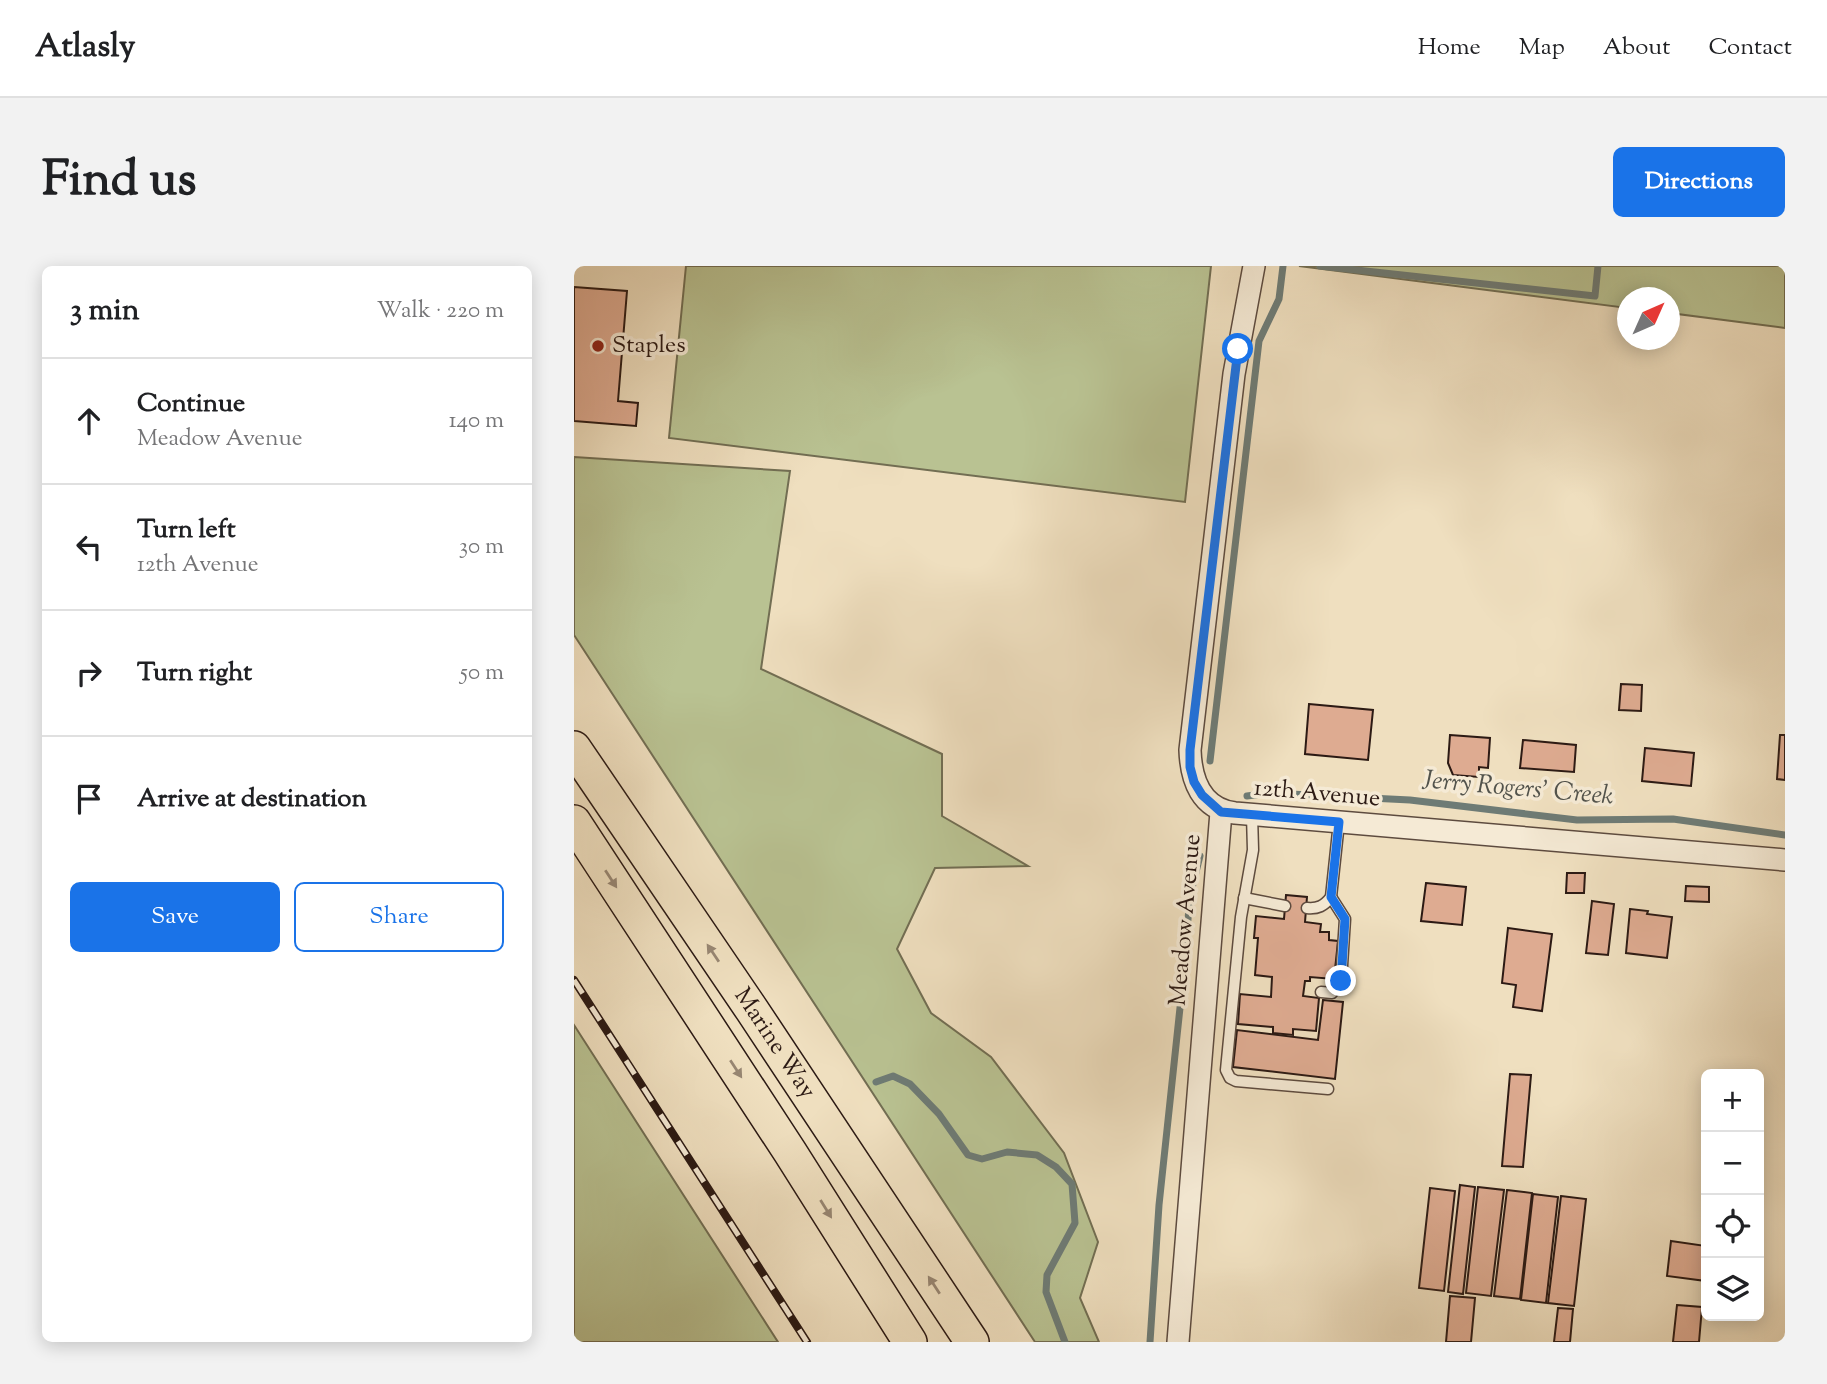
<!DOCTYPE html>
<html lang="en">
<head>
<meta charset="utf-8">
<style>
	:root { --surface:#fff; --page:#f2f2f2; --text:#202124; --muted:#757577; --line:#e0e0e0; --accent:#1a73e8 }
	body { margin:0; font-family:"Sorts Mill Goudy",serif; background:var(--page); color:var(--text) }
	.controls { position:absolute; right:21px; bottom:21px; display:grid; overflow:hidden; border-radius:10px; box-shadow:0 4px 18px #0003 }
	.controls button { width:63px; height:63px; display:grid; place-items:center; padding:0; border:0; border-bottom:2px solid var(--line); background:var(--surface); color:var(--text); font:35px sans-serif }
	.compass { position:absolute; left:1043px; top:21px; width:63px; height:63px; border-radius:50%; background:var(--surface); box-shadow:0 4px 18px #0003; rotate:45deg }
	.stop { position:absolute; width:21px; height:21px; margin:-16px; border:5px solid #1a73e8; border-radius:50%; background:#fff }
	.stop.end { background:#1a73e8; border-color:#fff; box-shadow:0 2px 7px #0008 }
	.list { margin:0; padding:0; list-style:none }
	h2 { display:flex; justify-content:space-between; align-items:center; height:91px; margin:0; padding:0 28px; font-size:30px }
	h2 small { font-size:23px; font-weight:400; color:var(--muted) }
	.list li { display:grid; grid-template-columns:46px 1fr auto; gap:21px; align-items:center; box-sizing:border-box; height:126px; padding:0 28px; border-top:2px solid var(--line) }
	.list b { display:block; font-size:26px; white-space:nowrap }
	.list p { margin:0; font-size:23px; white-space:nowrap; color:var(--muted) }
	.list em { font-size:23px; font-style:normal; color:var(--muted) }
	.actions { display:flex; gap:14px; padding:21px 28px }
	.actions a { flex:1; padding:16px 0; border:2px solid var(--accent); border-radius:10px; text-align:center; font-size:24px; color:var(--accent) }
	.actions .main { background:var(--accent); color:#fff }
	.icon { flex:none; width:38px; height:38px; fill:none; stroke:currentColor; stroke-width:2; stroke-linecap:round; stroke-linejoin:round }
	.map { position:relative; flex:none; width:1211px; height:1076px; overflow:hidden; border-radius:10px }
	header { display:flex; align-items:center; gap:42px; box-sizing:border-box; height:98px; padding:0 35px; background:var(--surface); border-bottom:2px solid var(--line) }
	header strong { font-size:33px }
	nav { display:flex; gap:38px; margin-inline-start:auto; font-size:24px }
	.intro { display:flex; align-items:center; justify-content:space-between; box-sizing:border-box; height:168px; padding:0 42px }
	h1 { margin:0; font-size:49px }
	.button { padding:18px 32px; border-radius:10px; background:var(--accent); color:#fff; font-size:24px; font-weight:700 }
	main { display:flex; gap:42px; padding:0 42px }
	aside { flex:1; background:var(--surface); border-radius:10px; box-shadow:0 4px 18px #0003 }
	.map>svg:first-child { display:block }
	.green { fill:#b9c292; stroke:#726e53; stroke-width:2 }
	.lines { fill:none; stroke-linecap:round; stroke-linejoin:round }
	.stream { stroke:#6e7b75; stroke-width:7 }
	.building { fill:#deab91; stroke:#2c1a14; stroke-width:2 }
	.lane-casing { stroke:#5d4b3f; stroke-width:13 }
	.street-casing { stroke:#5d4b3f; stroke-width:24 }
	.primary-casing { stroke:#2c1a14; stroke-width:36 }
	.lane { stroke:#f5ead5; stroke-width:10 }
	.street { stroke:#f5ead5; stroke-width:21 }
	.primary { stroke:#efdfbf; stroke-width:33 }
	.rail-casing { stroke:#2c1a14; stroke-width:8 }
	.rail { stroke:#f5ead5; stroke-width:5; stroke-dasharray:16; stroke-linecap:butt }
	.oneway { fill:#978672 }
	.route { stroke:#1a73e8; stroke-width:9 }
	.poi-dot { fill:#8f2418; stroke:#f5ead5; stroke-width:2.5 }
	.labels { text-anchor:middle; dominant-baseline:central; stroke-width:7; stroke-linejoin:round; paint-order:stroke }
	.poi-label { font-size:24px; fill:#2c1a14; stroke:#f5ead5; text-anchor:start }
	.street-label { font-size:24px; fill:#2c1a14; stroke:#f5ead5 }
	.water-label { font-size:26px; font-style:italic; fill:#52534c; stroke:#f5ead5 }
</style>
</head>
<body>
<header>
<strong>Atlasly</strong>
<nav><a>Home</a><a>Map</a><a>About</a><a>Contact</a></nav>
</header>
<div class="intro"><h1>Find us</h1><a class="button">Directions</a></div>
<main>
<aside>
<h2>3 min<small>Walk · 220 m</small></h2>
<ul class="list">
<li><svg class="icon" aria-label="ahead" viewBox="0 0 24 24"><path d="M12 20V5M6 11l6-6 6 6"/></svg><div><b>Continue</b><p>Meadow Avenue</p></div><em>140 m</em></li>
<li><svg class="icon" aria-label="left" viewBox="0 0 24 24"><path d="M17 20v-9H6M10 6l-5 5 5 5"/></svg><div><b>Turn left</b><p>12th Avenue</p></div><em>30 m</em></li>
<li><svg class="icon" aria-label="right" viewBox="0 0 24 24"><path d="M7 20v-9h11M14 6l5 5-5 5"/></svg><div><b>Turn right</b></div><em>50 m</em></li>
<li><svg class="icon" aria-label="arrive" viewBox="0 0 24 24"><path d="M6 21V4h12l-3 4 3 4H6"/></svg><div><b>Arrive at destination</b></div></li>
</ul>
<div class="actions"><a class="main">Save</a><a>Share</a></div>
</aside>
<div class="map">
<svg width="1211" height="1076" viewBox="0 0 1211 1076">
	<rect width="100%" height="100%" fill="#efdfbf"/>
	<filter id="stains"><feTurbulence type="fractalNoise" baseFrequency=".00286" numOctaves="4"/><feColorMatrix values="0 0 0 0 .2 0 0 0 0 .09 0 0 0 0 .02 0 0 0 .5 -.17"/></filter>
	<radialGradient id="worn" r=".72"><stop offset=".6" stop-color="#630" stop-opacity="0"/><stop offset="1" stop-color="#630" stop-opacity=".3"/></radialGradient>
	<g class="green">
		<path d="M112 0H637L611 236 95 172Z"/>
		<path d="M725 0H1211V62L1096 47V32H1054L1053 42Z"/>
		<path d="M0 191 216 205 187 403 368 488V550L454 600 361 602 323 683 357 747 417 791 490 887 524 976 506 1032 525 1076H461L0 369Z"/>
		<path d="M0 759 204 1076H0Z"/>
	</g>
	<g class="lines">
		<g class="stream">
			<path d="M746 0 1021 30 1024 0"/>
			<path d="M636 495 685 75 705 33 709 0"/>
			<path d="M673 530 695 527 836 534 1003 554 1099 553 1211 569"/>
			<path d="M302 816 319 810 336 818 365 848 394 889 408 893 433 886 463 889 482 901 498 918 501 957 473 1009 472 1026 491 1076"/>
			<path d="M576 1076 585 939 608 723 616 630 626 590"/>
		</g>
	</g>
	<g class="building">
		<path d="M0 21 53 25 44 135 64 137 62 160 0 155Z"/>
		<path d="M1047 418 1068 419 1067 445 1045 444Z"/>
		<path d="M735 438 799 444 794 494 731 488Z"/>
		<path d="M876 469 916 472 914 502 905 501V511L879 509 874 497Z"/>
		<path d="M1206 469H1211V514L1203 513Z"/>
		<path d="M949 474 1002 479 1000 506 946 502Z"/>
		<path d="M1071 482 1120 487 1117 520 1068 515Z"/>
		<path d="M993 607H1011L1010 627H992Z"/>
		<path d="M852 617 892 621 888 659 847 655Z"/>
		<path d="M1112 620 1135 621V636L1111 635Z"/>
		<path d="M712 629 733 631 731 656 747 658 746 666H755V674L764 675 760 713 736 711V715H731L729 730 745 732 742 765 719 763V769L699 767V761L664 758 666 728 697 731 698 711 681 709 684 672H680L682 650 710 653Z"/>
		<path d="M1018 635 1040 638 1034 689 1012 687Z"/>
		<path d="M1056 643 1074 645 1073 648 1098 651 1093 692 1052 687Z"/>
		<path d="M934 662 978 668 968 745 939 741 942 719 928 717Z"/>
		<path d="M749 734 769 736 761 813 659 801 663 764 744 774Z"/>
		<path d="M936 808 957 809 949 901 928 900Z"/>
		<path d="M886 919 901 921 889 1028 874 1026Z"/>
		<path d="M904 921 930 924 917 1030 892 1027Z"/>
		<path d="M856 922 881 925 870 1025 845 1022Z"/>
		<path d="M933 924 958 927 946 1033 920 1030Z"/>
		<path d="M959 928 984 931 972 1037 947 1034Z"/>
		<path d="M987 930 1012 933 1000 1040 974 1037Z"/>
		<path d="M1097 975 1132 980V1015L1093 1010Z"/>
		<path d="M876 1030 901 1032 897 1076H872Z"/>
		<path d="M1103 1039 1128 1041 1125 1076H1099Z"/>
		<path d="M984 1042 999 1043 996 1076H980Z"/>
	</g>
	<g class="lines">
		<g class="lane-casing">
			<g id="lane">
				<path d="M678 549 679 584 667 651 652 804 656 812 662 815 754 823"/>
				<path d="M670 632 711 640"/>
				<path d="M733 642C744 643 750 640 757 631L765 556"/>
				<path d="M747 726 758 727 767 715 771 653 757 631"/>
			</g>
		</g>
		<g class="street-casing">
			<g id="street">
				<path d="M680 0 660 108 616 484C617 514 627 543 661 547L1211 594"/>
				<path d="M604 1076 647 546"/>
			</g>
		</g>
		<g class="primary-casing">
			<g id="primary">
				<path id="s1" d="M0 482 178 744 398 1076"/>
				<path d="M0 556 216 886 336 1076"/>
			</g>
		</g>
		<use href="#lane" class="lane"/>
		<use href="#street" class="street"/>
		<use href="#primary" class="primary"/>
		<g class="rail-casing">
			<path id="rail" d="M0 714 233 1076"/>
		</g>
		<use href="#rail" class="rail"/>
	</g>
	<defs><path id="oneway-solid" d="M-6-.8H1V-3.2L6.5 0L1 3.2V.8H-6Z" transform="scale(1.75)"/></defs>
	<g class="oneway">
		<use href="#oneway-solid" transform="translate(37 613) rotate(57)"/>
		<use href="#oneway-solid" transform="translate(139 687) rotate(-124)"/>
		<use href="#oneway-solid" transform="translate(162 803) rotate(57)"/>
		<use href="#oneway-solid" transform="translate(252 943) rotate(58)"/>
		<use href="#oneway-solid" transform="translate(360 1019) rotate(-123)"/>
	</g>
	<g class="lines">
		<path class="route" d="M664 83 616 484V501L620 516 628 529 647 546 765 556 757 631 771 653 767 715"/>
	</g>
	<circle class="poi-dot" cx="24" cy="80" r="7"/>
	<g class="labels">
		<g class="poi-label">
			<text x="38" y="80">Staples</text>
		</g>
		<g class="street-label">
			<text transform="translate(743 528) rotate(5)">12th Avenue</text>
			<text transform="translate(612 654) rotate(-85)">Meadow Avenue</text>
			<text stroke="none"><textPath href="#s1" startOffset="357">Marine Way</textPath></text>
		</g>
		<g class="water-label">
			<text transform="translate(944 523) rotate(5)">Jerry Rogers' Creek</text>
		</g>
	</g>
	<rect width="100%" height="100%" filter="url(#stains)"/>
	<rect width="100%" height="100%" fill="url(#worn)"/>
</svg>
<div class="controls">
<button>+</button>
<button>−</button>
<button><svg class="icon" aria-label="locate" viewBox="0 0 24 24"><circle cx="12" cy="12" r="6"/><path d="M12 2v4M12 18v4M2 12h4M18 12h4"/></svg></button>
<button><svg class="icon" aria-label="layers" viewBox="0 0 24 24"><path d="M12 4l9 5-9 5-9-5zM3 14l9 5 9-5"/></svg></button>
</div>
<svg class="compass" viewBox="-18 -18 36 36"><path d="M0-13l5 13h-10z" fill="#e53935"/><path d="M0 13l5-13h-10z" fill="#757577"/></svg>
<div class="stop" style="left:664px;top:83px"></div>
<div class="stop end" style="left:767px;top:715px"></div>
</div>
</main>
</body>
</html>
